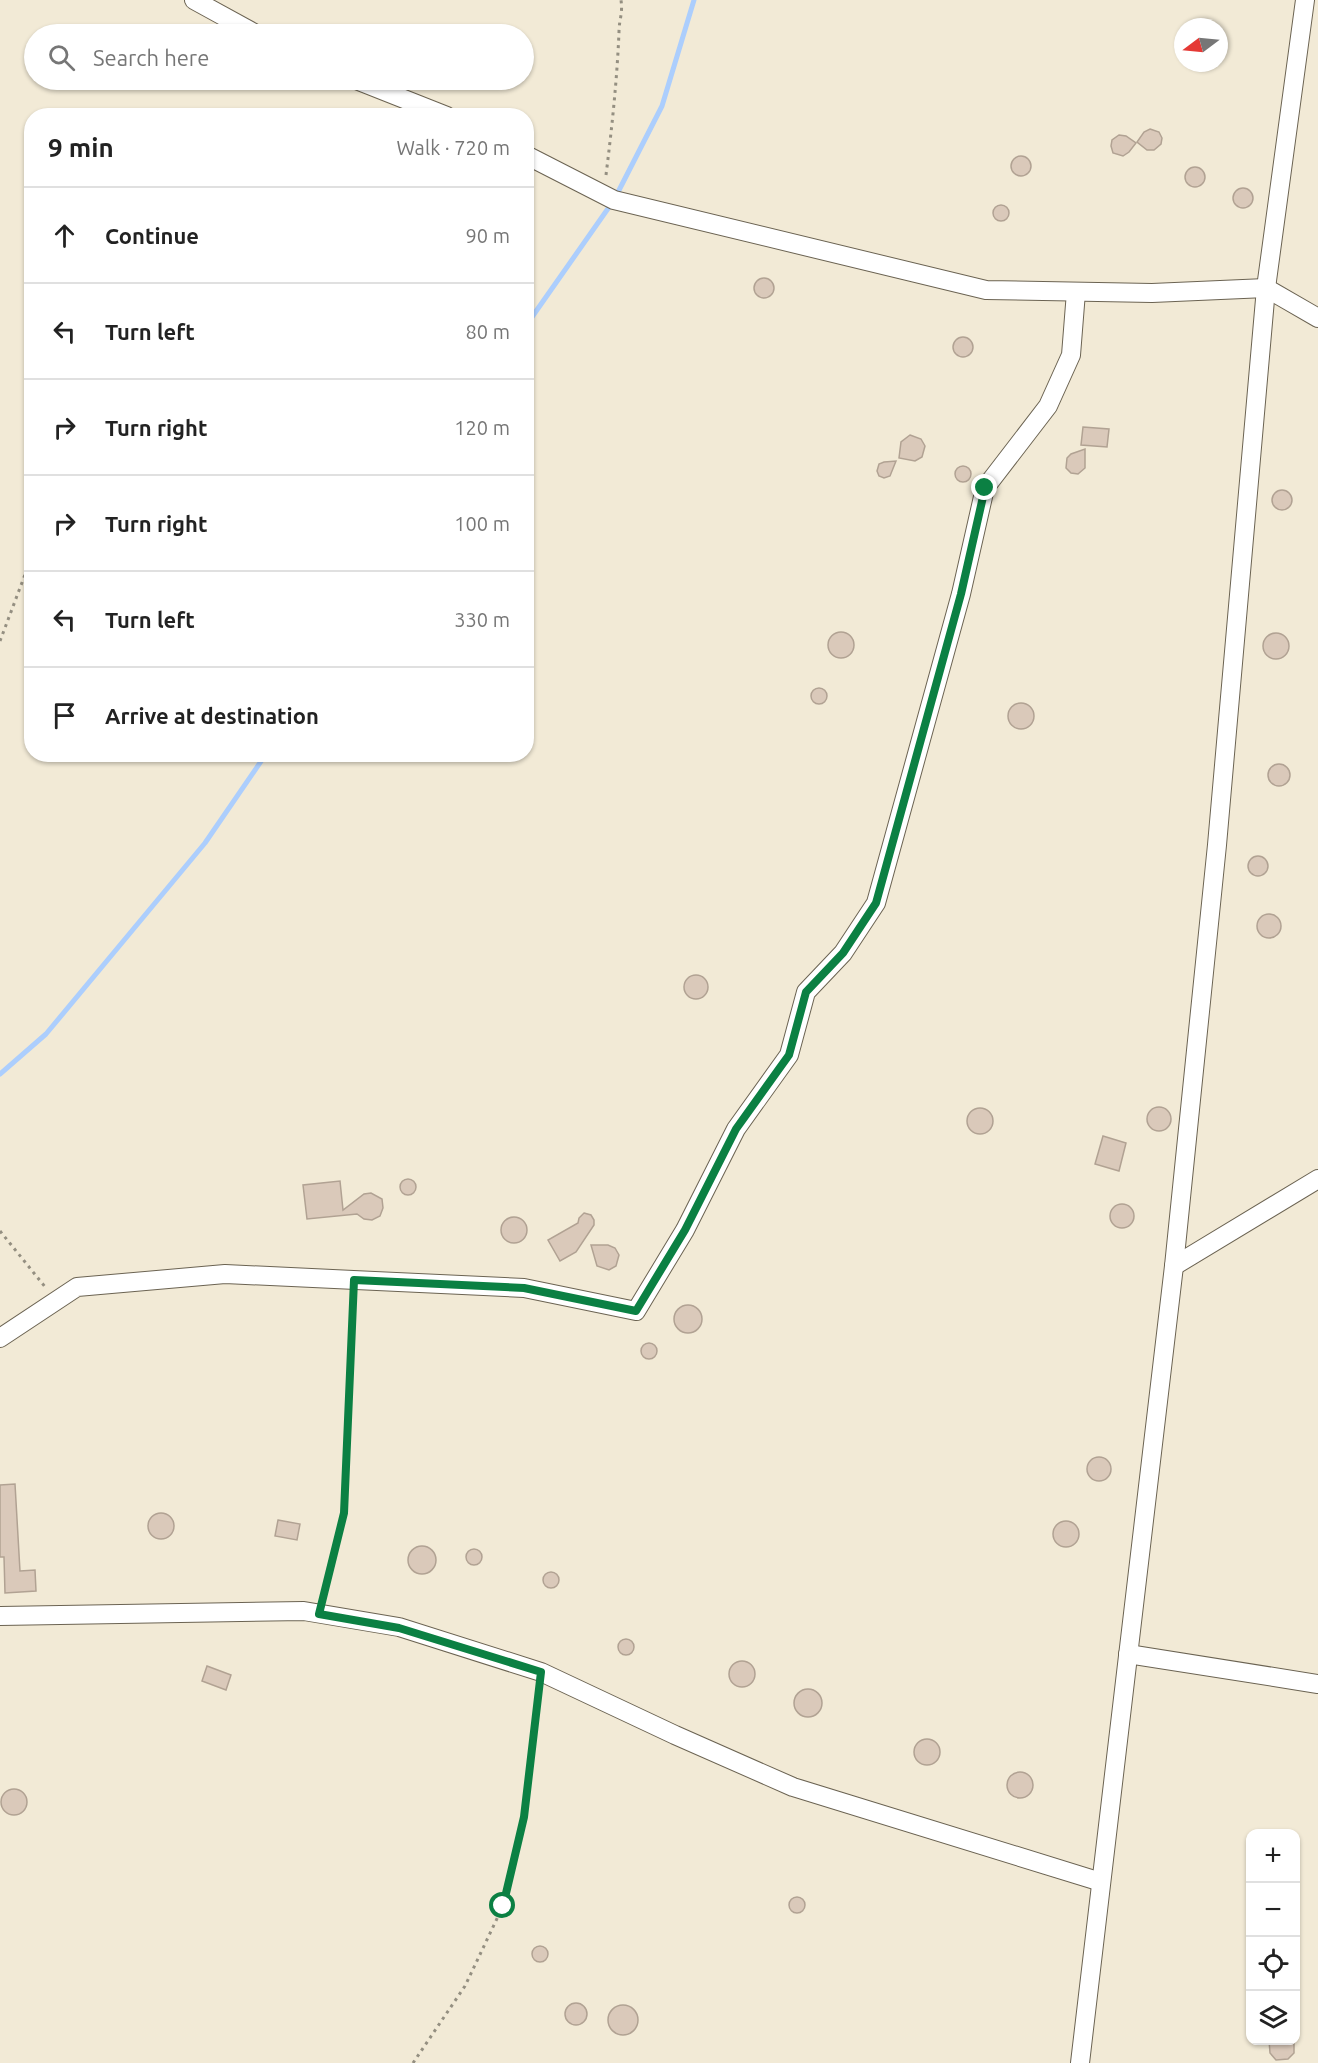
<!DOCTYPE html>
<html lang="en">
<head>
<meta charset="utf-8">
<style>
	:root { --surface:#fff; --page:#f6f6f6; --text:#222; --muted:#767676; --line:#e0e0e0 }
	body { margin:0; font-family:Ubuntu,sans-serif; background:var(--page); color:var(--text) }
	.controls { position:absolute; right:18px; bottom:18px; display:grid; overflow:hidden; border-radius:12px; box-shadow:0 2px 4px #0004 }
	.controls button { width:54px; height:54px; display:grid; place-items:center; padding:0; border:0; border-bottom:2px solid var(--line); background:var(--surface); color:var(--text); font:30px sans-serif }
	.compass { position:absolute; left:1174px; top:18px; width:54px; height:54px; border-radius:50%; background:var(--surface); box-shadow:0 2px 4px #0004; rotate:254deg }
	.stop { position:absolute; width:18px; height:18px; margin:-14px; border:4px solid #0b8043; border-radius:50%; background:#fff }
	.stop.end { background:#0b8043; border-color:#fff; box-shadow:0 2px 6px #0008 }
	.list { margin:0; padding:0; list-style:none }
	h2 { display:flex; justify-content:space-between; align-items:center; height:78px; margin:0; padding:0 24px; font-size:26px }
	h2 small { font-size:20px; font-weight:400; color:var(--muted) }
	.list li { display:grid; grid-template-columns:39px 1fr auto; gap:18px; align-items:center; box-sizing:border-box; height:96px; padding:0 24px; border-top:2px solid var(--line) }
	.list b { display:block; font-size:22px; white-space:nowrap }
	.list em { font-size:20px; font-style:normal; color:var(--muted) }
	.icon { flex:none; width:33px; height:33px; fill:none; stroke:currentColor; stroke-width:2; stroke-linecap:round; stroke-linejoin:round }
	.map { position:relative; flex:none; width:1318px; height:2063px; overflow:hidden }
	.search { position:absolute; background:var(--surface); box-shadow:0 2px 4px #0004; left:24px; top:24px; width:510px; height:66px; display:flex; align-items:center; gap:15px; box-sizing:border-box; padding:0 21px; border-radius:33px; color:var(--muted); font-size:22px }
	.panel { position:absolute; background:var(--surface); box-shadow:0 2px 4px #0004; left:24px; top:108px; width:510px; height:654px; border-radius:24px }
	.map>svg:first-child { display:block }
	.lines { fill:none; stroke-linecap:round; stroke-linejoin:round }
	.stream { stroke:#accefd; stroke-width:5 }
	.building { fill:#dac9ba; stroke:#b1a293; stroke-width:1.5 }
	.street-casing { stroke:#6b6352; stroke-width:20 }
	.path { stroke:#948f81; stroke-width:3; stroke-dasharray:3 4.5; stroke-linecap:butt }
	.street { stroke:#fff; stroke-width:18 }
	.route { stroke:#0b8043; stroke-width:8 }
</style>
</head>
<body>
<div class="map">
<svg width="1318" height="2063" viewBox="0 0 1318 2063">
	<rect width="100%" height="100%" fill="#f2ead6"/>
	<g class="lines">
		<g class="stream">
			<path d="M526 331 532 317 614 200 662 106 694 0"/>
			<path d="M0 1074 46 1034 205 843 266 754"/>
		</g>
	</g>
	<g class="building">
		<path d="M1150 129 1159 132 1162 138 1161 144 1154 150H1147L1137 142 1144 132Z"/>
		<path d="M1119 135 1126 136 1136 143 1129 152 1123 156 1113 153 1111 146 1112 140Z"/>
		<circle cx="1021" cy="166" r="10"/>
		<circle cx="1195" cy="177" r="10"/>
		<circle cx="1243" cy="198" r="10"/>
		<circle cx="1001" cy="213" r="8"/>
		<circle cx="764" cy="288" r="10"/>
		<circle cx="963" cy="347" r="10"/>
		<path d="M1083 427 1109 429 1107 447 1081 445Z"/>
		<path d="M910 435 921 439 925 446 922 457 915 461 899 458 901 442Z"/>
		<path d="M1085 449V468L1078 474 1071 473 1066 468 1067 458 1071 454Z"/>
		<path d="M896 461 890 476 884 478 879 476 877 471 879 464 884 462Z"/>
		<circle cx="963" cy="474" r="8"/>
		<circle cx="1282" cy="500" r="10"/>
		<circle cx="841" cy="645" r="13"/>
		<circle cx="1276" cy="646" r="13"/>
		<circle cx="819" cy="696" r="8"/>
		<circle cx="1021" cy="716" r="13"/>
		<circle cx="1279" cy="775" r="11"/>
		<circle cx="1258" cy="866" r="10"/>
		<circle cx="1269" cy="926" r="12"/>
		<circle cx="696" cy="987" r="12"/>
		<circle cx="1159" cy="1119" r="12"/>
		<circle cx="980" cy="1121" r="13"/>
		<path d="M1103 1136 1126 1143 1119 1171 1095 1164Z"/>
		<circle cx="408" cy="1187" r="8"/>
		<path d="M340 1181 343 1210 364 1194 371 1193 382 1199 383 1208 380 1216 372 1220 364 1219 357 1214 307 1219 303 1185Z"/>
		<circle cx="1122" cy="1216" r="12"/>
		<path d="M584 1213 591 1215 594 1220V1225L576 1252 560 1261 548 1240 578 1223 579 1218Z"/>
		<circle cx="514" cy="1230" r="13"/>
		<path d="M591 1245H608L615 1248 619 1255 616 1266 609 1270 597 1266Z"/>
		<circle cx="688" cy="1319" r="14"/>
		<circle cx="649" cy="1351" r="8"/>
		<circle cx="1099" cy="1469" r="12"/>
		<path d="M15 1484 20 1571 35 1570 36 1591 5 1593 4 1557H0V1485Z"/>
		<circle cx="161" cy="1526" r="13"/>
		<path d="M278 1520 300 1524 297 1540 275 1536Z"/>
		<circle cx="1066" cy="1534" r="13"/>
		<circle cx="422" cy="1560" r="14"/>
		<circle cx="474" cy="1557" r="8"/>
		<circle cx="551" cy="1580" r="8"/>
		<circle cx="626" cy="1647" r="8"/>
		<circle cx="742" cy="1674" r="13"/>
		<path d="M207 1666 231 1675 226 1690 202 1681Z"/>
		<circle cx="808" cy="1703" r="14"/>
		<circle cx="927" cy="1752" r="13"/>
		<circle cx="1020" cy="1785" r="13"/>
		<circle cx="14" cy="1802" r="13"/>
		<circle cx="797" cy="1905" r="8"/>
		<circle cx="540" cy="1954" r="8"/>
		<circle cx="576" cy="2014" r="11"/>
		<circle cx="623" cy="2020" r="15"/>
		<path d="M1269 2040H1294V2053L1288 2059 1276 2060 1270 2053Z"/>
	</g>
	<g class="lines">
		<g class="street-casing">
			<g id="street">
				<path d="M194 0 256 34"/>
				<path d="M356 80 447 116"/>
				<path d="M526 155 614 200 986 290 1152 293 1266 288 1318 318"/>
				<path d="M1174 1266 1318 1179"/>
				<path d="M0 1338 77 1287 225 1274 524 1288 636 1311 685 1230 736 1129 789 1055 806 992 843 953 876 903 961 594 985 488 1048 406 1071 355 1076 292"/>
				<path d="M0 1616 304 1611 399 1627 541 1672 675 1735 793 1787 1101 1882"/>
				<path d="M1128 1654 1318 1684"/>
				<path d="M1080 2063 1174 1266 1217 845 1266 288 1305 0"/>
			</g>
		</g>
		<g class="path">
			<path d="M606 175C612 127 617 80 619 32 619 19 623 15 621 0"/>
			<path d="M0 641 32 556"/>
			<path d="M0 1231 46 1288"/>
			<path d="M323 1597 344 1513 349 1423 352 1298"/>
			<path d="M413 2063 465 1986 503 1906 524 1817 539 1690"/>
		</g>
		<use href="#street" class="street"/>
	</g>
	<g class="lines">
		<path class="route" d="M503 1906 524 1817 541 1672 399 1628 319 1614 344 1513 354 1280 524 1288 636 1311 685 1230 736 1129 789 1055 806 992 843 953 876 903 961 594 985 488"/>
	</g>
</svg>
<div class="controls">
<button>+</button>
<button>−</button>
<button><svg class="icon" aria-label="locate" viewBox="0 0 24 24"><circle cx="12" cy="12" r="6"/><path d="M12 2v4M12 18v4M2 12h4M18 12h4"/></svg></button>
<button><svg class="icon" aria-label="layers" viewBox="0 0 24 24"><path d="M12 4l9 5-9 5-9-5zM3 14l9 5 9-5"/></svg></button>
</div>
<svg class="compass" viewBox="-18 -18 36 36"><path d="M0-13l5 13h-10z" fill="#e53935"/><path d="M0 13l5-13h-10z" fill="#767676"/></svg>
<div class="stop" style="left:503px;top:1906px"></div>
<div class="stop end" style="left:985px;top:488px"></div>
<div class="search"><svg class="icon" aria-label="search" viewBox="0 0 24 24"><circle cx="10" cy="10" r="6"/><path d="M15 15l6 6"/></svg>Search here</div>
<section class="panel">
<h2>9 min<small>Walk · 720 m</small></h2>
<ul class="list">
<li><svg class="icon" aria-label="ahead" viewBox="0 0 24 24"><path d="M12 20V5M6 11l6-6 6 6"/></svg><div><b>Continue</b></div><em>90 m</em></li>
<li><svg class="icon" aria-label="left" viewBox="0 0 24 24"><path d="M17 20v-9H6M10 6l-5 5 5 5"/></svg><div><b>Turn left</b></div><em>80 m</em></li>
<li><svg class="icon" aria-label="right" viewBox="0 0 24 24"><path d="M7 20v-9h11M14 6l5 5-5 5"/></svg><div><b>Turn right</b></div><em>120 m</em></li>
<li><svg class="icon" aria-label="right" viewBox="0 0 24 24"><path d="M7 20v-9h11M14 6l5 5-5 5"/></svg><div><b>Turn right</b></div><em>100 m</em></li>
<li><svg class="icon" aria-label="left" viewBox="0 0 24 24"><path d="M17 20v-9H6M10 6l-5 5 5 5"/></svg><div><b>Turn left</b></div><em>330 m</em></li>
<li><svg class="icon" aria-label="arrive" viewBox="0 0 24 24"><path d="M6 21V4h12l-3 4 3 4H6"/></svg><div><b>Arrive at destination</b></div></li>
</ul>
</section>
</div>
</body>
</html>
